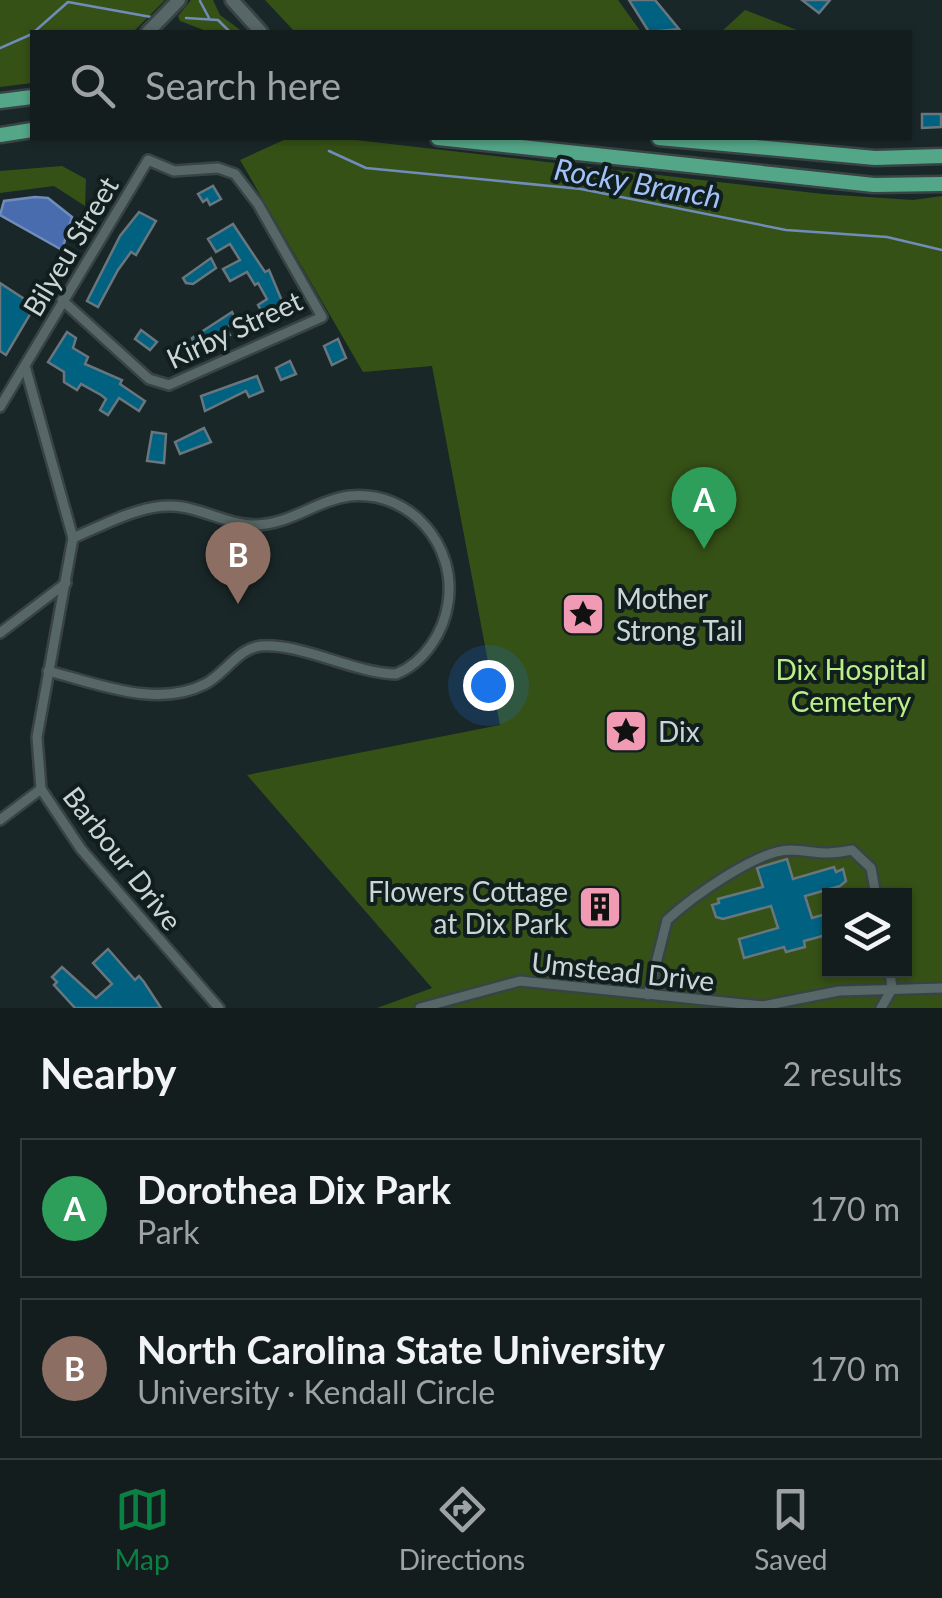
<!DOCTYPE html>
<html lang="en">
<head>
<meta charset="utf-8">
<style>
	:root { --surface:#141d1e; --page:#212a2b; --text:#f1f3f6; --muted:#9da2a4; --line:#333b3c; --accent:#0b8043 }
	body { margin:0; font-family:Lato,sans-serif; background:var(--page); color:var(--text) }
	.controls { position:absolute; right:30px; bottom:30px; display:grid; overflow:hidden; border-radius:0px; box-shadow:0 2px 8px #0004 }
	.controls button { width:90px; height:90px; display:grid; place-items:center; padding:0; border:0; border-bottom:2px solid var(--line); background:var(--surface); color:var(--text); font:50px sans-serif }
	.you { position:absolute; left:488px; top:685px; width:35px; height:35px; margin:-25px; border:8px solid #fff; border-radius:50%; background:#1a73e8; box-shadow:0 0 0 15px #1a73e833 }
	.badge { display:grid; place-items:center; width:65px; height:65px; border-radius:50%; background:var(--accent); color:#fff; font-size:32px; font-weight:700 }
	.pin { position:absolute; translate:-50% -82px; filter:drop-shadow(0 2px 5px #0008) }
	.pin::after { content:''; position:absolute; top:52px; width:35px; height:30px; background:inherit; clip-path:polygon(0 0,100% 0,50% 100%) }
	.list { margin:0; padding:0; list-style:none }
	h2 { display:flex; justify-content:space-between; align-items:center; height:130px; margin:0; padding:0 40px; font-size:42px }
	h2 small { font-size:32px; font-weight:400; color:var(--muted) }
	.list li { display:grid; grid-template-columns:65px 1fr auto; gap:30px; align-items:center; box-sizing:border-box; height:140px; margin:0 20px 20px; padding:0 20px; border:2px solid var(--line); border-radius:0px }
	.list b { display:block; font-size:38px; white-space:nowrap }
	.list p { margin:0; font-size:32px; white-space:nowrap; color:var(--muted) }
	.list em { font-size:32px; font-style:normal; color:var(--muted) }
	.icon { flex:none; width:55px; height:55px; fill:none; stroke:currentColor; stroke-width:2; stroke-linecap:round; stroke-linejoin:round }
	.map { position:relative; flex:none; width:942px; height:1008px; overflow:hidden }
	.search { position:absolute; background:var(--surface); box-shadow:0 2px 8px #0004; left:30px; right:30px; top:30px; height:110px; display:flex; align-items:center; gap:25px; box-sizing:border-box; padding:0 35px; border-radius:0px; color:var(--muted); font-size:38px }
	.sheet { height:450px; background:var(--surface) }
	nav { display:flex; justify-content:space-around; align-items:center; box-sizing:border-box; height:140px; border-top:2px solid var(--line); background:var(--surface); font-size:28px; color:var(--muted) }
	nav a { display:grid; justify-items:center; gap:5px }
	nav .on { color:var(--accent) }
	.map>svg:first-child { display:block }
	.green { fill:#365116; fill-rule:evenodd }
	.water { fill:#496caf; stroke:#708cba; stroke-width:2.5 }
	.lines { fill:none; stroke-linecap:round; stroke-linejoin:round }
	.stream { stroke:#708cba; stroke-width:2.5 }
	.building { fill:#016180; stroke:#69767d; stroke-width:2.5 }
	.street-casing { stroke:#384343; stroke-width:14 }
	.secondary-casing { stroke:#384343; stroke-width:18 }
	.primary-casing { stroke:#384343; stroke-width:19 }
	.street { stroke:#576666; stroke-width:9 }
	.secondary { stroke:#576666; stroke-width:12 }
	.primary { stroke:#54a688; stroke-width:14 }
	.labels { text-anchor:middle; dominant-baseline:central; stroke-width:8; stroke-linejoin:round; paint-order:stroke }
	.street-label { font-size:28px; fill:#ccd5d5; stroke:#111e1e }
	.poi-label { font-size:28px; fill:#ccd5d5; stroke:#111e1e; text-anchor:start }
	.park-label { font-size:28px; fill:#bbef87; stroke:#111e1e }
	.water-label { font-size:30px; font-style:italic; fill:#a3c1f9; stroke:#111e1e }
</style>
</head>
<body>
<div class="map">
<svg width="942" height="1008" viewBox="0 0 942 1008">
	<rect width="100%" height="100%" fill="#1a2728"/>
	<g class="green">
		<path d="M0 0H165L133 32H32V83L0 87Z"/>
		<path d="M191 0H213L220 15 243 32H209L180 21 178 16Z"/>
		<path d="M265 0H618L641 32H295Z"/>
		<path d="M745 10 802 32H721Z"/>
		<path d="M288 138 356 140 823 194 913 200 942 196V1008H377L432 988 247 775 500 725 432 366 363 372 240 160ZM830 896H904V971H830Z"/>
		<path d="M62 166 86 179 85 206 54 186 0 193V171Z"/>
	</g>
	<path class="water" d="M35 197 48 198 72 217 62 250 0 215 4 201Z"/>
	<g class="lines">
		<g class="stream">
			<path d="M200 1 209 18"/>
			<path d="M186 18 218 20 230 32"/>
			<path d="M34 32 68 2 151 17"/>
			<path d="M0 48 32 34"/>
			<path d="M329 151 366 168 581 189 786 230 887 237 942 250"/>
		</g>
	</g>
	<g class="building">
		<path d="M629 0H655L679 29 649 32Z"/>
		<path d="M802 0H830L819 13Z"/>
		<path d="M922 114H941V127L922 128Z"/>
		<path d="M213 186 221 199 210 205 207 199 203 202 198 194Z"/>
		<path d="M139 212 156 221 136 255 131 252 118 270 98 307 87 301 120 236Z"/>
		<path d="M233 224 265 272 269 270 285 308 286 314 259 328 255 321 264 316 258 305 267 299 258 283 255 285 247 272 230 281 223 269 240 260 230 244 216 252 208 239Z"/>
		<path d="M211 258 216 268 193 284 186 283 183 278Z"/>
		<path d="M0 283 35 306 6 355 0 351Z"/>
		<path d="M232 312 237 322 226 328 230 335 197 353 192 338Z"/>
		<path d="M141 330 157 342 150 350 135 339Z"/>
		<path d="M67 332 76 338 73 348 88 357 85 364 122 380 120 384 145 401 139 411 119 398 108 415 100 410 106 399 101 395 81 384 77 390 64 382V372L48 362Z"/>
		<path d="M338 339 346 358 332 365 324 346Z"/>
		<path d="M290 361 296 374 281 380 276 368Z"/>
		<path d="M257 376 263 391 249 397 246 391 205 411 201 396Z"/>
		<path d="M204 428 211 442 180 454 175 442Z"/>
		<path d="M152 432 166 434 164 463 147 461Z"/>
		<path d="M787 859 793 879 834 867 836 872 843 869 846 881 840 886 805 896 812 918 830 913V934L804 941 805 947 786 952 784 947 744 958 739 939 778 928 771 906 723 919 716 917 712 905 719 903 718 899 763 887 757 868Z"/>
		<circle cx="599" cy="905" r="11"/>
		<path d="M108 949 135 980 139 976 144 982 161 1008H75L54 985 57 982 52 977 62 967 96 998 112 984 93 963Z"/>
	</g>
	<g class="lines">
		<g class="street-casing">
			<g id="street">
				<path d="M25 366 73 538 37 737 41 789 81 849 219 1008"/>
				<path d="M0 407 148 160 174 171 218 168 235 174 258 204 322 317 169 385 149 379 62 300"/>
				<path d="M0 633 66 583"/>
				<path d="M48 671C96 683 157 709 205 684 225 674 238 648 261 646 302 643 353 673 396 674 424 663 444 632 448 603 457 546 411 490 350 496 317 500 291 524 256 525 230 525 207 511 182 507 146 501 106 524 73 538"/>
				<path d="M0 820 41 789"/>
				<path d="M648 995 667 920C691 898 757 850 790 850 817 851 821 856 852 850L871 868 876 896"/>
				<path d="M420 1008 520 981 763 1006 839 991 942 988"/>
				<path d="M881 1008 892 989 890 971"/>
			</g>
		</g>
		<g class="secondary-casing">
			<g id="secondary">
				<path d="M232 0 261 32"/>
				<path d="M148 32 179 0"/>
			</g>
		</g>
		<g class="primary-casing">
			<g id="primary">
				<path d="M0 101 32 97"/>
				<path d="M0 135 32 130"/>
				<path d="M438 138 874 185 942 184"/>
				<path d="M659 138 875 158 942 156"/>
			</g>
		</g>
		<use href="#street" class="street"/>
		<use href="#secondary" class="secondary"/>
		<use href="#primary" class="primary"/>
	</g>
	<defs>
		<g id="sight-square" transform="scale(2.25)"><rect x="-9" y="-9" width="18" height="18" rx="4" fill="#f19ab3" stroke="#111e1e"/><path d="M0-6L1.8-2.2L6-1.7L2.9 1.2L3.7 5.4L0 3.3L-3.7 5.4L-2.9 1.2L-6-1.7L-1.8-2.2Z" fill="#111"/></g>
		<g id="building-square" transform="scale(2.25)"><rect x="-9" y="-9" width="18" height="18" rx="4" fill="#f19ab3" stroke="#111e1e"/><path d="M-4-6H4V6H1V3H-1V6H-4ZM-2.5-4.3h1.7v1.8h-1.7ZM.8-4.3h1.7v1.8H.8ZM-2.5-1h1.7V.8h-1.7ZM.8-1h1.7V.8H.8Z" fill="#111"/></g>
	</defs>
	<g fill-rule="evenodd">
		<use href="#sight-square" x="583" y="614"/>
		<use href="#sight-square" x="626" y="731"/>
		<use href="#building-square" x="600" y="907"/>
	</g>
	<g class="labels">
		<g class="street-label">
			<text transform="translate(70 246) rotate(-59)">Bilyeu Street</text>
			<text transform="translate(234 329) rotate(-25)">Kirby Street</text>
			<text transform="translate(123 858) rotate(52)">Barbour Drive</text>
			<text transform="translate(623 971) rotate(6)">Umstead Drive</text>
		</g>
		<g class="poi-label">
			<text x="616" y="598">Mother<tspan x="616" dy="32">Strong Tail</tspan></text>
			<text x="658" y="731">Dix</text>
			<text x="568" y="891" text-anchor="end">Flowers Cottage<tspan x="568" dy="32">at Dix Park</tspan></text>
		</g>
		<g class="park-label">
			<text x="851" y="669">Dix Hospital<tspan x="851" dy="32">Cemetery</tspan></text>
		</g>
		<g class="water-label">
			<text transform="translate(638 182) rotate(10)">Rocky Branch</text>
		</g>
	</g>
</svg>
<div class="controls">
<button><svg class="icon" aria-label="layers" viewBox="0 0 24 24"><path d="M12 4l9 5-9 5-9-5zM3 14l9 5 9-5"/></svg></button>
</div>
<div class="you"></div>
<div class="pin badge" style="left:704px;top:549px;background:#2e9e5b">A</div>
<div class="pin badge" style="left:238px;top:604px;background:#8d6e63">B</div>
<div class="search"><svg class="icon" aria-label="search" viewBox="0 0 24 24"><circle cx="10" cy="10" r="6"/><path d="M15 15l6 6"/></svg>Search here</div>
</div>
<section class="sheet">
<h2>Nearby<small>2 results</small></h2>
<ul class="list">
<li><span class="badge" style="background:#2e9e5b">A</span><div><b>Dorothea Dix Park</b><p>Park</p></div><em>170 m</em></li>
<li><span class="badge" style="background:#8d6e63">B</span><div><b>North Carolina State University</b><p>University · Kendall Circle</p></div><em>170 m</em></li>
</ul>
</section>
<nav>
<a class="on"><svg class="icon" aria-label="map" viewBox="0 0 24 24"><path d="M3 6l6-2 6 2 6-2v14l-6 2-6-2-6 2zM9 4v14M15 6v14"/></svg>Map</a>
<a><svg class="icon" aria-label="directions" viewBox="0 0 24 24"><path d="M12 3l9 9-9 9-9-9zM9 14v-3h6M13 9l2 2-2 2"/></svg>Directions</a>
<a><svg class="icon" aria-label="saved" viewBox="0 0 24 24"><path d="M7 4h10v16l-5-4-5 4z"/></svg>Saved</a>
</nav>
</body>
</html>
